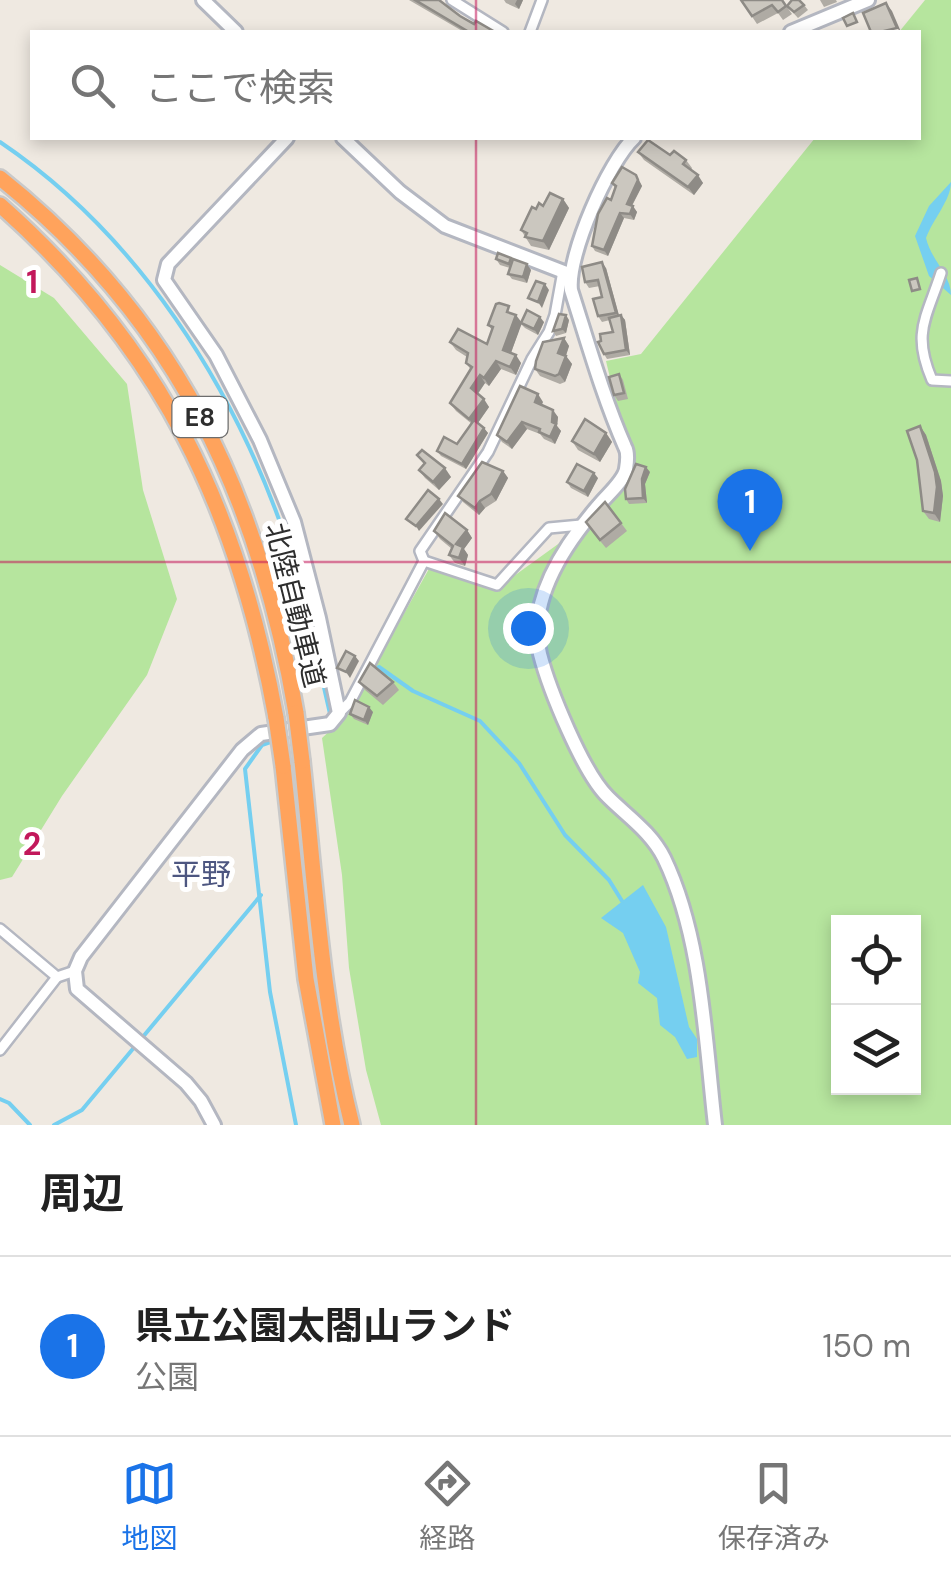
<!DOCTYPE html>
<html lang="ja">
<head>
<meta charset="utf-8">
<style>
	:root { --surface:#fff; --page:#f2f2f2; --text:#222; --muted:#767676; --line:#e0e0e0; --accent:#1a73e8 }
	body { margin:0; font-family:"DM Sans","Noto Sans JP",sans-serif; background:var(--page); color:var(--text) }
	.controls { position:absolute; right:30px; bottom:30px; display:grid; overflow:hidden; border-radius:0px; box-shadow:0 5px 15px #0003 }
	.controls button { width:90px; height:90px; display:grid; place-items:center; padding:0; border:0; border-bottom:2px solid var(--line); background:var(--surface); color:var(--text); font:50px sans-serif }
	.you { position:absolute; left:528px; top:628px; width:35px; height:35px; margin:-25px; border:8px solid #fff; border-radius:50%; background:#1a73e8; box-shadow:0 0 0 15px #1a73e833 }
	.badge { display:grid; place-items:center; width:65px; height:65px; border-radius:50%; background:var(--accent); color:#fff; font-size:32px; font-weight:700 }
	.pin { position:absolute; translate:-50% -82px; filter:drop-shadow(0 2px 5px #0008) }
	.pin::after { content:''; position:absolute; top:52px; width:35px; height:30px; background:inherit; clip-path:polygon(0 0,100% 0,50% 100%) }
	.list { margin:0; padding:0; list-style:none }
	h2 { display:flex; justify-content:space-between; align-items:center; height:130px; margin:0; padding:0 40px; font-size:42px }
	h2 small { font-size:32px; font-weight:400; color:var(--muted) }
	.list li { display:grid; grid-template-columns:65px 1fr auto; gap:30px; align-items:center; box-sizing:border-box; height:180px; padding:0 40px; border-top:2px solid var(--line) }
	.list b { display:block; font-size:38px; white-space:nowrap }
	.list p { margin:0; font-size:32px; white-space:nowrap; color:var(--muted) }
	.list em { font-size:32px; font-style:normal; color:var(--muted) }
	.icon { flex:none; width:55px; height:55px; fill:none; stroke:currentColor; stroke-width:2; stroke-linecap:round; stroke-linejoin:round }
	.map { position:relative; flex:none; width:951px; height:1125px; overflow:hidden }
	.search { position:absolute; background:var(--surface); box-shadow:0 5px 15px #0003; left:30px; right:30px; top:30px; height:110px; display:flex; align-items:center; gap:25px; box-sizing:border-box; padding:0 35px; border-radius:0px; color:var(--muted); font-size:38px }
	.sheet { height:310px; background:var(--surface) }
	nav { display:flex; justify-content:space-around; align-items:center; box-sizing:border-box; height:140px; border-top:2px solid var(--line); background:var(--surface); font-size:28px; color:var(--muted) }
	nav a { display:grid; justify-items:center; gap:5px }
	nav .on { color:var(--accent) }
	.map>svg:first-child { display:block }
	.green { fill:#b6e59e; fill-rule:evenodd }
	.water { fill:#75cff0 }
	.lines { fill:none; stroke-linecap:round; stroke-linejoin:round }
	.stream { stroke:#75cff0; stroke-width:4 }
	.street-casing { stroke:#b4b7c1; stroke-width:14 }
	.secondary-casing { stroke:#b4b7c1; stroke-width:18 }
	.highway-casing { stroke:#c9c9c9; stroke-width:20 }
	.street { stroke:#fff; stroke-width:9 }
	.secondary { stroke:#fff; stroke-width:12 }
	.highway { stroke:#ffa35c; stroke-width:15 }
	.highway-bridge-casing { stroke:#c9c9c9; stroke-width:20; stroke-linecap:butt }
	.highway-bridge { stroke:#ffa35c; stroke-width:15 }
	.wall { fill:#afaba4 }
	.shaded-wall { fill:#8e8b86 }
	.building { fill:#cbc7bf; stroke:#8e8b86; stroke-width:2.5 }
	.grid { fill:none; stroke:#c2185b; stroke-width:2.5; stroke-opacity:0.55 }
	.labels { text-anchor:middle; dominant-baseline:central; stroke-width:10; stroke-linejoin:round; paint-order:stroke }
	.shield { fill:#fff; stroke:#6d6d6d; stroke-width:2.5 }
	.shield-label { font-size:25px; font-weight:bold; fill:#2e2e2e }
	.street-label { font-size:28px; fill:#2e2e2e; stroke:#fff }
	.neighbourhood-label { font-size:30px; fill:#4d5680; stroke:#fff }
	.grid-label { font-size:32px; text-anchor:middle; font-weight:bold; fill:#c2185b; stroke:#fff; stroke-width:10; stroke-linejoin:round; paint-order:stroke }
</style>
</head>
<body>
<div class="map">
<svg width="951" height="1125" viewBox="0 0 951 1125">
	<rect width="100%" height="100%" fill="#efe9e1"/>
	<g class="green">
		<path d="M925 0H951V1125H381L366 1070 349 968 342 875 322 738 348 714 430 567 496 589 572 534 584 532 631 480 627 449 606 361 641 354 815 138H918V32H899ZM838 922H914V1088H838Z"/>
		<path d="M0 265 54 298 127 384 143 490 177 599 147 675 62 796 12 877 0 880Z"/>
	</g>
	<g class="water">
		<path d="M951 182C951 200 933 219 926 238 931 260 951 275 951 295L929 276 915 236 929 206Z"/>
		<path d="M643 885 666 927 689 1027 697 1039V1057L687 1059 675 1037 660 1025 657 998 638 983 640 972 623 933 601 918Z"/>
	</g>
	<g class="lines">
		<g class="stream">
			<path d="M0 142C138 235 234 386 287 542 306 599 317 659 331 718"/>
			<path d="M376 670 379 667 413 691 480 721 519 763 565 835 609 880 622 901"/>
			<path d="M276 740 262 745 245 769 270 992 296 1125"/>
			<path d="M0 1099 9 1103 30 1125"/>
			<path d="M54 1125 82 1110 261 895"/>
		</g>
		<g class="street-casing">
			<g id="street">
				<path d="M452 0 503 32"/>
				<path d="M530 32 542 0"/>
				<path d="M941 273C926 319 912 333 932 380L951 381"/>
				<path d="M424 561 497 585 549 528 581 525"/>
				<path d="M339 713 350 702 424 561 420 551 488 452 532 359 549 332 555 315 563 271"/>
				<path d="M0 929 57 977 75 971"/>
				<path d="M0 1050 57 977"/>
			</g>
		</g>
		<g class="secondary-casing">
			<g id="secondary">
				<path d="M203 0 236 32"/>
				<path d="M791 32 868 0"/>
				<path d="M343 138 400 192 445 226 569 274"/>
				<path d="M634 138C609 161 567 255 571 290 588 343 603 397 625 447 628 452 627 463 626 469 624 481 607 495 599 505 565 544 527 600 540 654 549 689 583 773 608 797 628 817 651 832 664 858 702 937 705 1039 715 1125"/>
				<path d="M214 1125 201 1101 186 1083 77 989 75 971 81 957 242 750 261 734 330 724 339 713 319 618 294 522 260 440 216 355 164 280 168 264 287 138"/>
			</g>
		</g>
		<g class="highway-casing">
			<g id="highway">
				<path d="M0 178C176 318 259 496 296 713"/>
				<path d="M0 205C162 348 238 509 276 718"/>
				<path d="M302 761C315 883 322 1006 352 1125"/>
				<path d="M283 766 306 979 333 1125"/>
			</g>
		</g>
		<use href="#street" class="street"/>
		<use href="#secondary" class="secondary"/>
		<use href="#highway" class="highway"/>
		<g class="highway-bridge-casing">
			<g id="highway-bridge">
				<path d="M296 713 302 761"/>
				<path d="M276 718 283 766"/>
			</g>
		</g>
		<use href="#highway-bridge" class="highway-bridge"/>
	</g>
	<g class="wall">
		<path d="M409 0H439L460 16 495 32H464Z"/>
		<path d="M504 0H523L519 9 506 3Z"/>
		<path d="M741 0H782L792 14 783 20 778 13 757 24Z"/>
		<path d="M820 0H836L837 2 824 7Z"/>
		<path d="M804 5 808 10 798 18 787 6Z"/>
		<path d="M638 152 686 160 692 168 691 170 703 183 694 195 644 160Z"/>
		<path d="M639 180 642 186 632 206 637 212 634 220 624 218 608 256 595 251 592 246 615 188 612 183Z"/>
		<path d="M563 199 569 208 549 250 531 246 521 230 536 209Z"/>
		<path d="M496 259 512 260 531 270 527 283 512 279 508 274 510 268 500 265Z"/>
		<path d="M606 268 619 316 621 315 625 320 630 355 607 359 604 354 601 341 613 332 610 320 602 322 598 316 602 297 600 286 589 288 585 282Z"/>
		<path d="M514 314 521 322H544L538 335 525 328 521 324 511 353 521 363 516 375 501 369 489 386 485 383 478 394 489 407 478 423 488 433 466 469 441 456 437 451 457 444 472 424 456 411 450 403 471 370 466 363 467 357 456 350 450 342 487 344 492 330 488 325Z"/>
		<path d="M569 320 566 333 556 336 553 331Z"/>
		<path d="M564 338 569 346 566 356 572 364 565 382 560 384 540 376 535 369Z"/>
		<path d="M619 374 623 380 628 399 618 401 614 395Z"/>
		<path d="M543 402 541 405 558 417 557 426 561 431 555 444 544 439 540 434 527 429 512 449 502 442 497 435Z"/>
		<path d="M920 426 926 435 941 481 943 496 940 522 929 519 923 511Z"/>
		<path d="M606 433 612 442 600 462 578 450 572 441Z"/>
		<path d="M417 455 451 477 439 490 425 478 419 470 424 464Z"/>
		<path d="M503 471 508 478 496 501 485 508 479 515 463 502 458 496Z"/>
		<path d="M650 472 645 484 647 503 629 504 626 499Z"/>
		<path d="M598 478 588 497 571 488 567 482Z"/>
		<path d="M621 523 627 531 606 548 591 530Z"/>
		<path d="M467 530 472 538 464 549 468 555 465 566 455 563 449 555 452 549 440 539 434 531Z"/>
		<path d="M359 682H393L399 690 383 705 365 690Z"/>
		<path d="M373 712 368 725 354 719 350 714Z"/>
	</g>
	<g class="shaded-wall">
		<path d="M517 0H523L519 9 515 4Z"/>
		<path d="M886 3 892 11 901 32 897 28Z"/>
		<path d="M636 175 642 186 630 209 627 204Z"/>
		<path d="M698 175 703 183 694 195 688 187Z"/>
		<path d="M563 199 569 208 549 250 543 241Z"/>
		<path d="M633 206 637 212 634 220 630 214Z"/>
		<path d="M620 213 624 218 608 256 604 250Z"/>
		<path d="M602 262 606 268 620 319 616 313Z"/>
		<path d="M527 264 531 270 527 283 523 277Z"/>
		<path d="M545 284 549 290 542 308 538 302Z"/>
		<path d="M516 315 522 323 509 358 503 350Z"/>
		<path d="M566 315 569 320 566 333 562 329Z"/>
		<path d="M621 315 625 320 630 355 626 350Z"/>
		<path d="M540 317 544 322 538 335 534 329Z"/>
		<path d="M564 338 569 346 564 361 558 353Z"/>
		<path d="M516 355 521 363 516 375 510 367Z"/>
		<path d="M566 356 572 364 565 382 559 374Z"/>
		<path d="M496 361 501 369 489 386 484 378Z"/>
		<path d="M480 375 485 383 476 396 471 388Z"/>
		<path d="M538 394 543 402 540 409 535 402Z"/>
		<path d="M484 399 489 407 475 427 469 419Z"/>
		<path d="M553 410 558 417 557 426 561 431 555 444 550 437Z"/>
		<path d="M522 422 527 429 512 449 507 442Z"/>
		<path d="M920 426 926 435 941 481 943 496 940 522 934 513Z"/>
		<path d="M484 428 488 433 466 469 462 464Z"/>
		<path d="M606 433 612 442 600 462 594 454Z"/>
		<path d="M646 467 650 472 645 484 647 503 643 498 642 479Z"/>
		<path d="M445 468 451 477 439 490 433 482Z"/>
		<path d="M503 471 508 478 496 501 491 494Z"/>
		<path d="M594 473 598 478 588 497 584 491Z"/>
		<path d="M439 499 443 504 419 531 416 526Z"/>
		<path d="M480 501 485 508 479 515 475 508Z"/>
		<path d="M467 530 472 538 464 549 468 555 465 566 459 558 456 544Z"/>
		<path d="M355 656 359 661 350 678 346 672Z"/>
		<path d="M369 707 373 712 368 725 364 720Z"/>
	</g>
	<g class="building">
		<path d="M415 0H439L460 16 474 24 476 21 495 32H469Z"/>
		<path d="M741 0H782L786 6 778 12 772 5 752 16Z"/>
		<path d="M792 0H799L804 5 794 12 787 6Z"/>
		<path d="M886 3 897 28 880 32H871L863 13Z"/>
		<path d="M853 13 857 22 847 26 843 18Z"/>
		<path d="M648 140 670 155 674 151 686 160 683 164 698 175 688 187 638 152Z"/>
		<path d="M622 167 636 175 638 180 627 204 633 206 630 214 620 213 604 250 592 246 598 214 607 198 611 200 616 186 612 183Z"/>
		<path d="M550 193 563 199 543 241 525 237 527 233 521 230 532 207 536 209 539 203 543 206Z"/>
		<path d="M498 253 511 258 509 264 496 259Z"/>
		<path d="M513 259 527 264 523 277 508 274Z"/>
		<path d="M602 262 616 313 598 316 593 299 602 297 598 280 585 282 582 267Z"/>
		<path d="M917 278 920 289 912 291 909 280Z"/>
		<path d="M536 281 545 284 538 302 528 298Z"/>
		<path d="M499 303 509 306 507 312 516 315 503 350 516 355 510 367 496 361 484 378 480 375 471 388 484 399 469 419 450 403 472 367 466 363 468 353 450 342 458 329 487 344 493 327 488 325 496 304Z"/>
		<path d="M527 310 540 317 534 329 521 323Z"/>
		<path d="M559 314 566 315 562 329 553 331Z"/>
		<path d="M621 315 626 350 604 354 598 342 601 341 600 334 613 332 609 318Z"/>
		<path d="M564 338 558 353 566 356 559 374 555 376 535 369 536 361 543 342Z"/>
		<path d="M619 374 624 393 614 395 609 377Z"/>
		<path d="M520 386 538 394 535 402 553 410 552 422 556 424 550 437 539 432 540 429 522 422 507 442 497 435Z"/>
		<path d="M585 419 606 433 594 454 572 441Z"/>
		<path d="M474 420 484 428 462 464 437 451 444 437 457 444Z"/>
		<path d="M920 426 935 472 937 487 934 513 923 511 917 460 907 431Z"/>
		<path d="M422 450 445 468 433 482 419 470 425 463 417 455Z"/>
		<path d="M482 462 503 471 491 494 480 501 475 508 458 496Z"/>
		<path d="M577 464 594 473 584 491 567 482Z"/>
		<path d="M636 464 646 467 642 479 643 498 626 499 625 489Z"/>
		<path d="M428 490 439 499 416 526 406 519Z"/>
		<path d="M605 502 621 523 600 540 586 522Z"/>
		<path d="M445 513 467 530 456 544 463 547 459 558 449 555 453 546 434 531Z"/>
		<path d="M346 651 355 656 346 672 337 668Z"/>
		<path d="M370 663 393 682 377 696 359 682Z"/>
		<path d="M355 700 369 707 364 720 350 714Z"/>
	</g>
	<path class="grid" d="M476 0V32M476 138V1125M0 562H951"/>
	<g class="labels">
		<rect class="shield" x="172.5" y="397" width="55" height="40" rx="8"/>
		<g class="shield-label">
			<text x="200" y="417">E8</text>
		</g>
		<g class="street-label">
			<text transform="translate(295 605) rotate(76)">北陸自動車道</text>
		</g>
		<g class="neighbourhood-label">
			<text x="201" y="874">平野</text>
		</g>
	</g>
	<g class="grid-label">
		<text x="32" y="293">1</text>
		<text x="32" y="855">2</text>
	</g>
</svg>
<div class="controls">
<button><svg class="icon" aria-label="locate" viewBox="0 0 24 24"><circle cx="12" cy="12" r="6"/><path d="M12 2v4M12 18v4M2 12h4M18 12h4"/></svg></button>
<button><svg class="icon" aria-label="layers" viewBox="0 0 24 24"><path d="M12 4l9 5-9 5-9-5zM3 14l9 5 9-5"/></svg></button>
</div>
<div class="you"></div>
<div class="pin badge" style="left:750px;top:551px">1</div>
<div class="search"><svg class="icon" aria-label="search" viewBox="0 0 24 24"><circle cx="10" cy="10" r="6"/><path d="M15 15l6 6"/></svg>ここで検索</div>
</div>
<section class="sheet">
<h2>周辺<small></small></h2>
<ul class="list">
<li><span class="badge">1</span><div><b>県立公園太閤山ランド</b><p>公園</p></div><em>150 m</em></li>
</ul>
</section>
<nav>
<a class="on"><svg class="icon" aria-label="map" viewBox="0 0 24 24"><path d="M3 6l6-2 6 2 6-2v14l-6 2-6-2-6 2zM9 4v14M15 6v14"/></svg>地図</a>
<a><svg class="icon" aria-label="directions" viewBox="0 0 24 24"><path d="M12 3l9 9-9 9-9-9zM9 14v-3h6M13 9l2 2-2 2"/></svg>経路</a>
<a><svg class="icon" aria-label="saved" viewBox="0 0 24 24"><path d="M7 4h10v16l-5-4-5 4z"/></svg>保存済み</a>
</nav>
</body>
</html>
